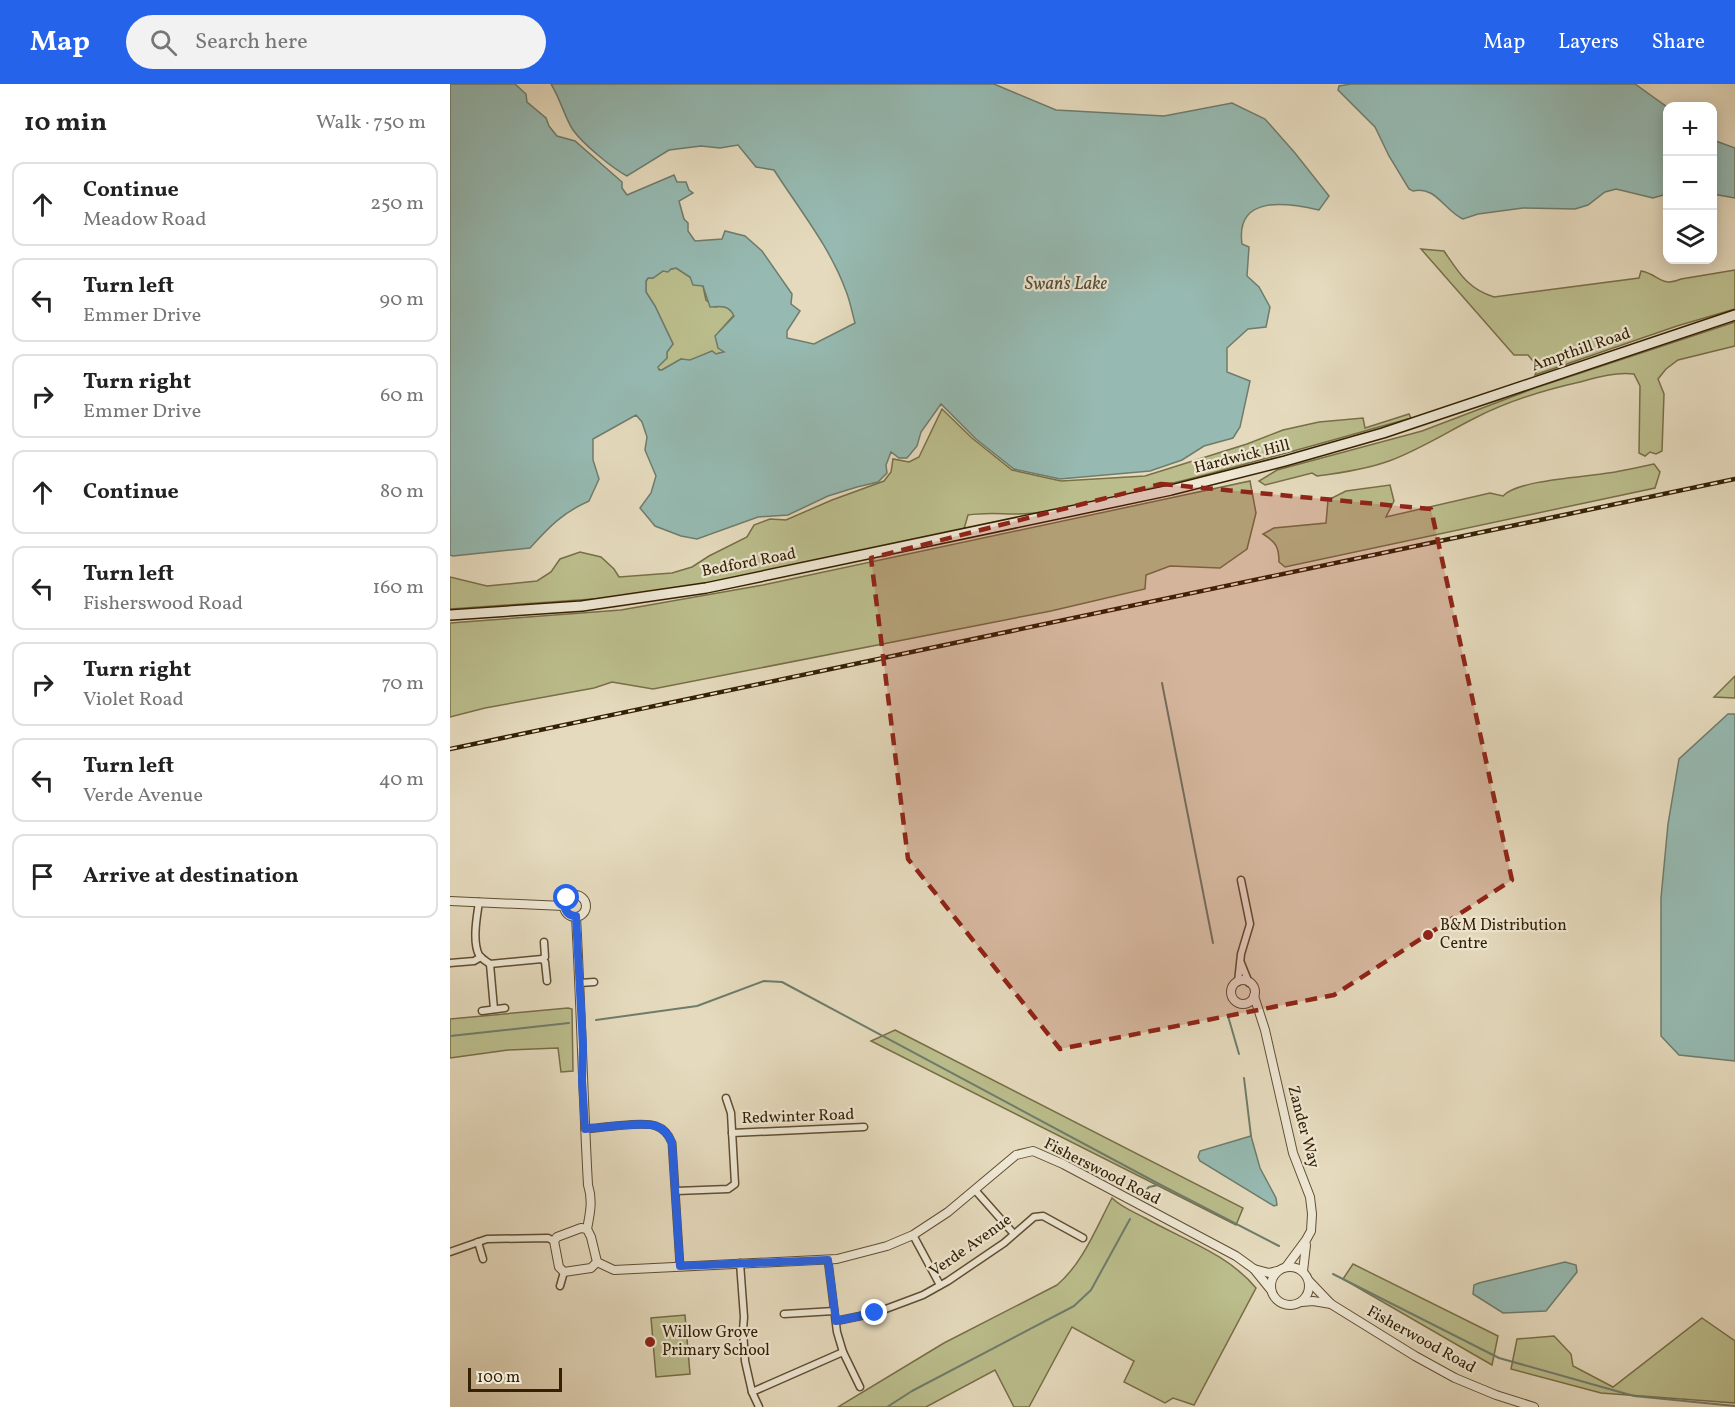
<!DOCTYPE html>
<html lang="en">
<head>
<meta charset="utf-8">
<style>
	:root { --surface:#fff; --page:#f2f2f2; --text:#222; --muted:#767676; --line:#e0e0e0; --accent:#2563eb }
	body { margin:0; font-family:Vollkorn,serif; background:var(--page); color:var(--text) }
	.controls { position:absolute; right:18px; top:18px; display:grid; overflow:hidden; border-radius:12px; box-shadow:0 3px 15px #0003 }
	.controls button { width:54px; height:54px; display:grid; place-items:center; padding:0; border:0; border-bottom:2px solid var(--line); background:var(--surface); color:var(--text); font:30px sans-serif }
	.scale { position:absolute; left:18px; bottom:15px; width:94px; box-sizing:border-box; padding-left:6px; border:3px solid #342002; border-top:0; font-size:16px; line-height:21px; white-space:nowrap; color:#342002; -webkit-text-stroke:4px #eee7d4; paint-order:stroke }
	.stop { position:absolute; width:18px; height:18px; margin:-14px; border:4px solid #2563eb; border-radius:50%; background:#fff }
	.stop.end { background:#2563eb; border-color:#fff; box-shadow:0 2px 6px #0008 }
	.list { margin:0; padding:0; list-style:none }
	h2 { display:flex; justify-content:space-between; align-items:center; height:78px; margin:0; padding:0 24px; font-size:26px }
	h2 small { font-size:20px; font-weight:400; color:var(--muted) }
	.list li { display:grid; grid-template-columns:39px 1fr auto; gap:18px; align-items:center; box-sizing:border-box; height:84px; margin:0 12px 12px; padding:0 12px; border:2px solid var(--line); border-radius:12px }
	.list b { display:block; font-size:22px; white-space:nowrap }
	.list p { margin:0; font-size:20px; white-space:nowrap; color:var(--muted) }
	.list em { font-size:20px; font-style:normal; color:var(--muted) }
	.icon { flex:none; width:33px; height:33px; fill:none; stroke:currentColor; stroke-width:2; stroke-linecap:round; stroke-linejoin:round }
	.map { position:relative; flex:none; width:1285px; height:1323px; overflow:hidden }
	header { display:flex; align-items:center; gap:36px; box-sizing:border-box; height:84px; padding:0 30px; background:var(--accent); color:#fff }
	header strong { font-size:28px }
	nav { display:flex; gap:33px; margin-inline-start:auto; font-size:21px }
	.search { width:420px; height:54px; background:var(--page); display:flex; align-items:center; gap:15px; box-sizing:border-box; padding:0 21px; border-radius:33px; color:var(--muted); font-size:22px }
	main { display:flex }
	aside { flex:1; background:var(--surface) }
	.map>svg:first-child { display:block }
	.green { fill:#bbbd8c; stroke:#786e47; stroke-width:1.5 }
	.water { fill:#96bab2; stroke:#6f7c6c; stroke-width:1.5; fill-rule:evenodd }
	.lines { fill:none; stroke-linecap:round; stroke-linejoin:round }
	.stream { stroke:#6f7c6c; stroke-width:2 }
	.minor-casing { stroke:#604e31; stroke-width:9 }
	.tertiary-casing { stroke:#604e31; stroke-width:10 }
	.secondary-casing { stroke:#342002; stroke-width:12 }
	.minor { stroke:#eee7d4; stroke-width:6 }
	.tertiary { stroke:#eee7d4; stroke-width:8 }
	.secondary { stroke:#eee7d4; stroke-width:9 }
	.rail-casing { stroke:#342002; stroke-width:4.5 }
	.rail { stroke:#eee7d4; stroke-width:2; stroke-dasharray:7; stroke-linecap:butt }
	.route { stroke:#2563eb; stroke-width:8 }
	.marked { fill:#8f2418; fill-opacity:0.2; stroke:#8f2418; stroke-width:4.5; stroke-dasharray:12 8; stroke-linejoin:round }
	.poi-dot { fill:#8f2418; stroke:#eee7d4; stroke-width:2 }
	.labels { text-anchor:middle; dominant-baseline:central; stroke-width:4.5; stroke-linejoin:round; paint-order:stroke }
	.street-label { font-size:16px; fill:#342002; stroke:#eee7d4 }
	.poi-label { font-size:16px; fill:#342002; stroke:#eee7d4; text-anchor:start }
	.water-label { font-size:18px; font-style:italic; fill:#514e37; stroke:#eee7d4 }
</style>
</head>
<body>
<header>
<strong>Map</strong>
<div class="search"><svg class="icon" aria-label="search" viewBox="0 0 24 24"><circle cx="10" cy="10" r="6"/><path d="M15 15l6 6"/></svg>Search here</div>
<nav><a>Map</a><a>Layers</a><a>Share</a></nav>
</header>
<main>
<aside>
<h2>10 min<small>Walk · 750 m</small></h2>
<ul class="list">
<li><svg class="icon" aria-label="ahead" viewBox="0 0 24 24"><path d="M12 20V5M6 11l6-6 6 6"/></svg><div><b>Continue</b><p>Meadow Road</p></div><em>250 m</em></li>
<li><svg class="icon" aria-label="left" viewBox="0 0 24 24"><path d="M17 20v-9H6M10 6l-5 5 5 5"/></svg><div><b>Turn left</b><p>Emmer Drive</p></div><em>90 m</em></li>
<li><svg class="icon" aria-label="right" viewBox="0 0 24 24"><path d="M7 20v-9h11M14 6l5 5-5 5"/></svg><div><b>Turn right</b><p>Emmer Drive</p></div><em>60 m</em></li>
<li><svg class="icon" aria-label="ahead" viewBox="0 0 24 24"><path d="M12 20V5M6 11l6-6 6 6"/></svg><div><b>Continue</b></div><em>80 m</em></li>
<li><svg class="icon" aria-label="left" viewBox="0 0 24 24"><path d="M17 20v-9H6M10 6l-5 5 5 5"/></svg><div><b>Turn left</b><p>Fisherswood Road</p></div><em>160 m</em></li>
<li><svg class="icon" aria-label="right" viewBox="0 0 24 24"><path d="M7 20v-9h11M14 6l5 5-5 5"/></svg><div><b>Turn right</b><p>Violet Road</p></div><em>70 m</em></li>
<li><svg class="icon" aria-label="left" viewBox="0 0 24 24"><path d="M17 20v-9H6M10 6l-5 5 5 5"/></svg><div><b>Turn left</b><p>Verde Avenue</p></div><em>40 m</em></li>
<li><svg class="icon" aria-label="arrive" viewBox="0 0 24 24"><path d="M6 21V4h12l-3 4 3 4H6"/></svg><div><b>Arrive at destination</b></div></li>
</ul>
</aside>
<div class="map">
<svg width="1285" height="1323" viewBox="0 0 1285 1323">
	<rect width="100%" height="100%" fill="#e5dabd"/>
	<filter id="stains"><feTurbulence type="fractalNoise" baseFrequency=".00333" numOctaves="4"/><feColorMatrix values="0 0 0 0 .2 0 0 0 0 .09 0 0 0 0 .02 0 0 0 .5 -.17"/></filter>
	<radialGradient id="worn" r=".72"><stop offset=".6" stop-color="#630" stop-opacity="0"/><stop offset="1" stop-color="#630" stop-opacity=".3"/></radialGradient>
	<g class="green">
		<path d="M971 165 994 167C1009 189 1018 205 1044 213L1189 194 1191 187C1209 190 1211 204 1231 195L1285 186V225L1227 242 1085 291 1088 283 1078 271H1064Z"/>
		<path d="M226 184 253 202 256 216 265 223C273 221 280 224 284 231L269 248 274 268 266 270 262 267 240 277 231 275 212 286 207 285V283L217 274V268L223 260 205 222 196 208V197L198 194H203L213 187Z"/>
		<path d="M1285 238V262L1228 276 1216 285 1208 295 1214 310 1212 367 1206 370 1200 368 1195 372 1189 369 1190 302 1184 290C1165 288 1148 293 1130 298 1094 306 1058 317 1025 334 997 348 969 366 939 377 917 385 891 389 867 392L862 389 815 401 809 397 827 386 972 347 1085 304Z"/>
		<path d="M492 325 522 354 562 386 611 397 695 392 797 360 833 346 869 338 913 334 915 344 959 330 961 334C843 367 724 402 604 426 593 428 580 430 568 430 551 430 535 428 518 431L514 445 263 498 171 513 0 525V493L37 502 87 497 101 488 110 475 130 468 151 473 164 485 169 493 222 489 242 483 259 472 297 453 304 441 320 435 336 436 382 416 434 397 441 388 443 375 459 378 469 373Z"/>
		<path d="M1204 380 1210 388 1205 404 835 483 829 478C829 463 826 458 813 450L824 444 876 439 878 416 896 407 940 401 944 417 936 433 1040 409 1053 412C1067 396 1135 393 1158 389 1173 387 1189 383 1204 380Z"/>
		<path d="M800 397 806 429 797 465 770 484 720 482 696 491 695 505 601 527 203 605 162 598 144 604 35 624 0 633V539L171 526 313 501Z"/>
		<path d="M1285 592V614L1264 613Z"/>
		<path d="M118 924 122 925 123 987 111 988 108 964 58 966 0 974V935Z"/>
		<path d="M445 946 793 1124 786 1141 421 957Z"/>
		<path d="M662 1114C671 1123 684 1128 695 1134 732 1155 778 1170 806 1204L744 1321 723 1314 715 1319 674 1298 684 1277 622 1243 579 1323H564L545 1286 476 1323H388L494 1259 607 1201C633 1179 646 1144 662 1114Z"/>
		<path d="M903 1180 1048 1252 1042 1281 893 1195Z"/>
		<path d="M235 1231 240 1290 206 1293 201 1234Z"/>
		<path d="M1252 1234 1285 1257V1319L1151 1309 1061 1285 1067 1255 1104 1252 1121 1270 1123 1282 1163 1303Z"/>
	</g>
	<g class="water">
		<path d="M0 0H65L76 10 77 18 96 34 99 42 107 52 125 57 172 98V104L177 111 224 91 227 98H236L239 106 243 109 229 117 234 135 238 139V147L245 157 272 155 275 147 295 152 312 167 342 210 341 220 350 227 337 247V254L364 260 405 239C402 228 400 217 396 207 380 163 349 125 324 86L306 83 288 61 270 64 251 62 219 66 177 92C162 84 133 60 123 46 115 34 110 14 101 0H544L606 26 714 32 782 19 815 35 845 69 879 112 869 126C838 119 785 110 792 160L799 163 797 192 809 203 820 223 816 243 798 245 777 264V288L800 297 790 343 783 354 754 362 732 376 700 387 610 395 564 385 526 355 491 320 471 348 467 362 457 374H449L441 368 436 381 437 389 428 398 407 403 378 412 338 431 308 433 247 455 231 452 205 442 190 424 201 409 206 392 195 366 197 353 192 338 186 331 143 355V376L149 395 139 417C112 429 99 443 80 464L3 472 0 471ZM226 184 240 193 243 201 253 202 260 223C271 222 279 221 284 232L265 252 268 264 274 268 266 270 262 267 240 276 231 275 212 286H209L208 283 217 274V268L223 260 205 222 196 208V197L198 194H203L213 187 218 188 221 185Z"/>
		<path d="M901 0H1185L1217 23V110L1203 114 1166 105 1155 108 1138 121 1125 125 1073 124 1028 130 1013 135C995 127 985 101 963 107L959 105 939 72 925 43 888 6 889 2Z"/>
		<path d="M1263 56 1285 64V114L1263 110Z"/>
		<path d="M1278 630H1285V977L1229 971 1211 952V814L1218 740 1229 675Z"/>
		<path d="M801 1052 810 1084 826 1114 827 1121 824 1122 750 1077 748 1073 750 1067Z"/>
		<path d="M1115 1178 1126 1181 1127 1188 1096 1227 1053 1229 1023 1210 1024 1201 1029 1199Z"/>
	</g>
	<g class="lines">
		<g class="stream">
			<path d="M712 599 763 859"/>
			<path d="M778 932 789 970"/>
			<path d="M146 936 247 922 314 897 332 898 709 1100 829 1162"/>
			<path d="M0 952 119 939"/>
			<path d="M794 994 801 1052"/>
			<path d="M693 1110 699 1103 708 1101"/>
			<path d="M883 1190 1049 1274 1184 1312 1285 1322"/>
			<path d="M437 1323 462 1307 624 1222 641 1206 680 1135"/>
		</g>
		<g class="minor-casing">
			<g id="minor">
				<path d="M29 818C27 832 22 857 29 871 32 875 36 877 40 880L92 875 95 873 94 858"/>
				<path d="M92 875 95 878 97 897"/>
				<path d="M0 879 24 877 31 873"/>
				<path d="M791 879 799 899"/>
				<path d="M40 880 44 925"/>
				<path d="M788 898 791 870 800 840 791 796"/>
				<path d="M130 899 144 898"/>
				<path d="M32 927 55 924"/>
				<path d="M135 1045C151 1044 193 1037 206 1042 215 1045 219 1051 222 1059L230 1182"/>
				<path d="M282 1049 414 1043"/>
				<path d="M525 1106 564 1150"/>
				<path d="M226 1107 278 1105 285 1100 281 1029 276 1014"/>
				<path d="M463 1151 490 1201"/>
				<path d="M28 1158 33 1175"/>
				<path d="M0 1168 37 1155 98 1154 104 1157"/>
				<path d="M378 1176 387 1248 393 1268 410 1303"/>
				<path d="M290 1179 294 1233 293 1246 295 1277 302 1308 309 1323"/>
				<path d="M110 1202 114 1188"/>
				<path d="M334 1230 384 1227"/>
				<path d="M386 1237 425 1229 473 1211 498 1197 554 1159 584 1133 593 1132 633 1154"/>
				<path d="M302 1308 393 1268"/>
			</g>
		</g>
		<g class="tertiary-casing">
			<g id="tertiary">
				<circle cx="125" cy="822" r="11"/>
				<path d="M0 817 114 822"/>
				<path d="M126 833C131 922 133 1011 138 1101 143 1116 140 1130 137 1145"/>
				<circle cx="793" cy="908" r="12"/>
				<path d="M804 912 815 946 843 1069 860 1113 862 1130 861 1147 856 1156 836 1183"/>
				<path d="M131 1144 137 1145 141 1153 147 1178 141 1184 114 1188 109 1183 104 1157 107 1153Z"/>
				<path d="M147 1178 164 1186 387 1175 437 1162 463 1151 498 1128 566 1071 583 1067 613 1080 786 1172 804 1185 821 1206"/>
				<circle cx="840" cy="1202" r="19"/>
				<path d="M804 1185 819 1189 827 1187"/>
				<path d="M853 1187 856 1161"/>
				<path d="M859 1197 881 1220 965 1272 1005 1294 1046 1311 1084 1323"/>
				<path d="M852 1218 863 1217 881 1220"/>
			</g>
		</g>
		<g class="secondary-casing">
			<path id="secondary" d="M0 531 132 522 256 504 721 406 835 377 933 349 1285 231"/>
		</g>
		<use href="#minor" class="minor"/>
		<use href="#tertiary" class="tertiary"/>
		<use href="#secondary" class="secondary"/>
		<g class="rail-casing">
			<path id="rail" d="M0 665 1285 395"/>
		</g>
		<use href="#rail" class="rail"/>
	</g>
	<g class="lines">
		<path class="route" d="M117 814C112 822 115 832 126 832L133 962 132 996 135 1045C151 1044 193 1037 206 1042 215 1045 219 1051 222 1059L230 1182 378 1176 386 1237 425 1229"/>
	</g>
	<path class="marked" d="M711 400 981 425 1062 796 884 911 610 965 458 775 421 474Z"/>
	<g class="poi-dot">
		<circle cx="978" cy="851" r="6"/>
		<circle cx="200" cy="1258" r="6"/>
	</g>
	<g class="labels">
		<g class="street-label">
			<text transform="translate(1131 266) rotate(-19)">Ampthill Road</text>
			<text transform="translate(792 373) rotate(-14)">Hardwick Hill</text>
			<text transform="translate(299 479) rotate(-11)">Bedford Road</text>
			<text transform="translate(348 1033) rotate(-2)">Redwinter Road</text>
			<text transform="translate(853 1043) rotate(75)">Zander Way</text>
			<text transform="translate(652 1088) rotate(27)">Fisherswood Road</text>
			<text transform="translate(521 1162) rotate(-35)">Verde Avenue</text>
			<text transform="translate(971 1256) rotate(29)">Fisherwood Road</text>
		</g>
		<g class="poi-label">
			<text x="990" y="842">B&amp;M Distribution<tspan x="990" dy="18">Centre</tspan></text>
			<text x="212" y="1249">Willow Grove<tspan x="212" dy="18">Primary School</tspan></text>
		</g>
		<g class="water-label">
			<text x="616" y="200">Swan's Lake</text>
		</g>
	</g>
	<rect width="100%" height="100%" filter="url(#stains)"/>
	<rect width="100%" height="100%" fill="url(#worn)"/>
</svg>
<div class="controls">
<button>+</button>
<button>−</button>
<button><svg class="icon" aria-label="layers" viewBox="0 0 24 24"><path d="M12 4l9 5-9 5-9-5zM3 14l9 5 9-5"/></svg></button>
</div>
<div class="scale">100 m</div>
<div class="stop" style="left:117px;top:814px"></div>
<div class="stop end" style="left:425px;top:1229px"></div>
</div>
</main>
</body>
</html>
